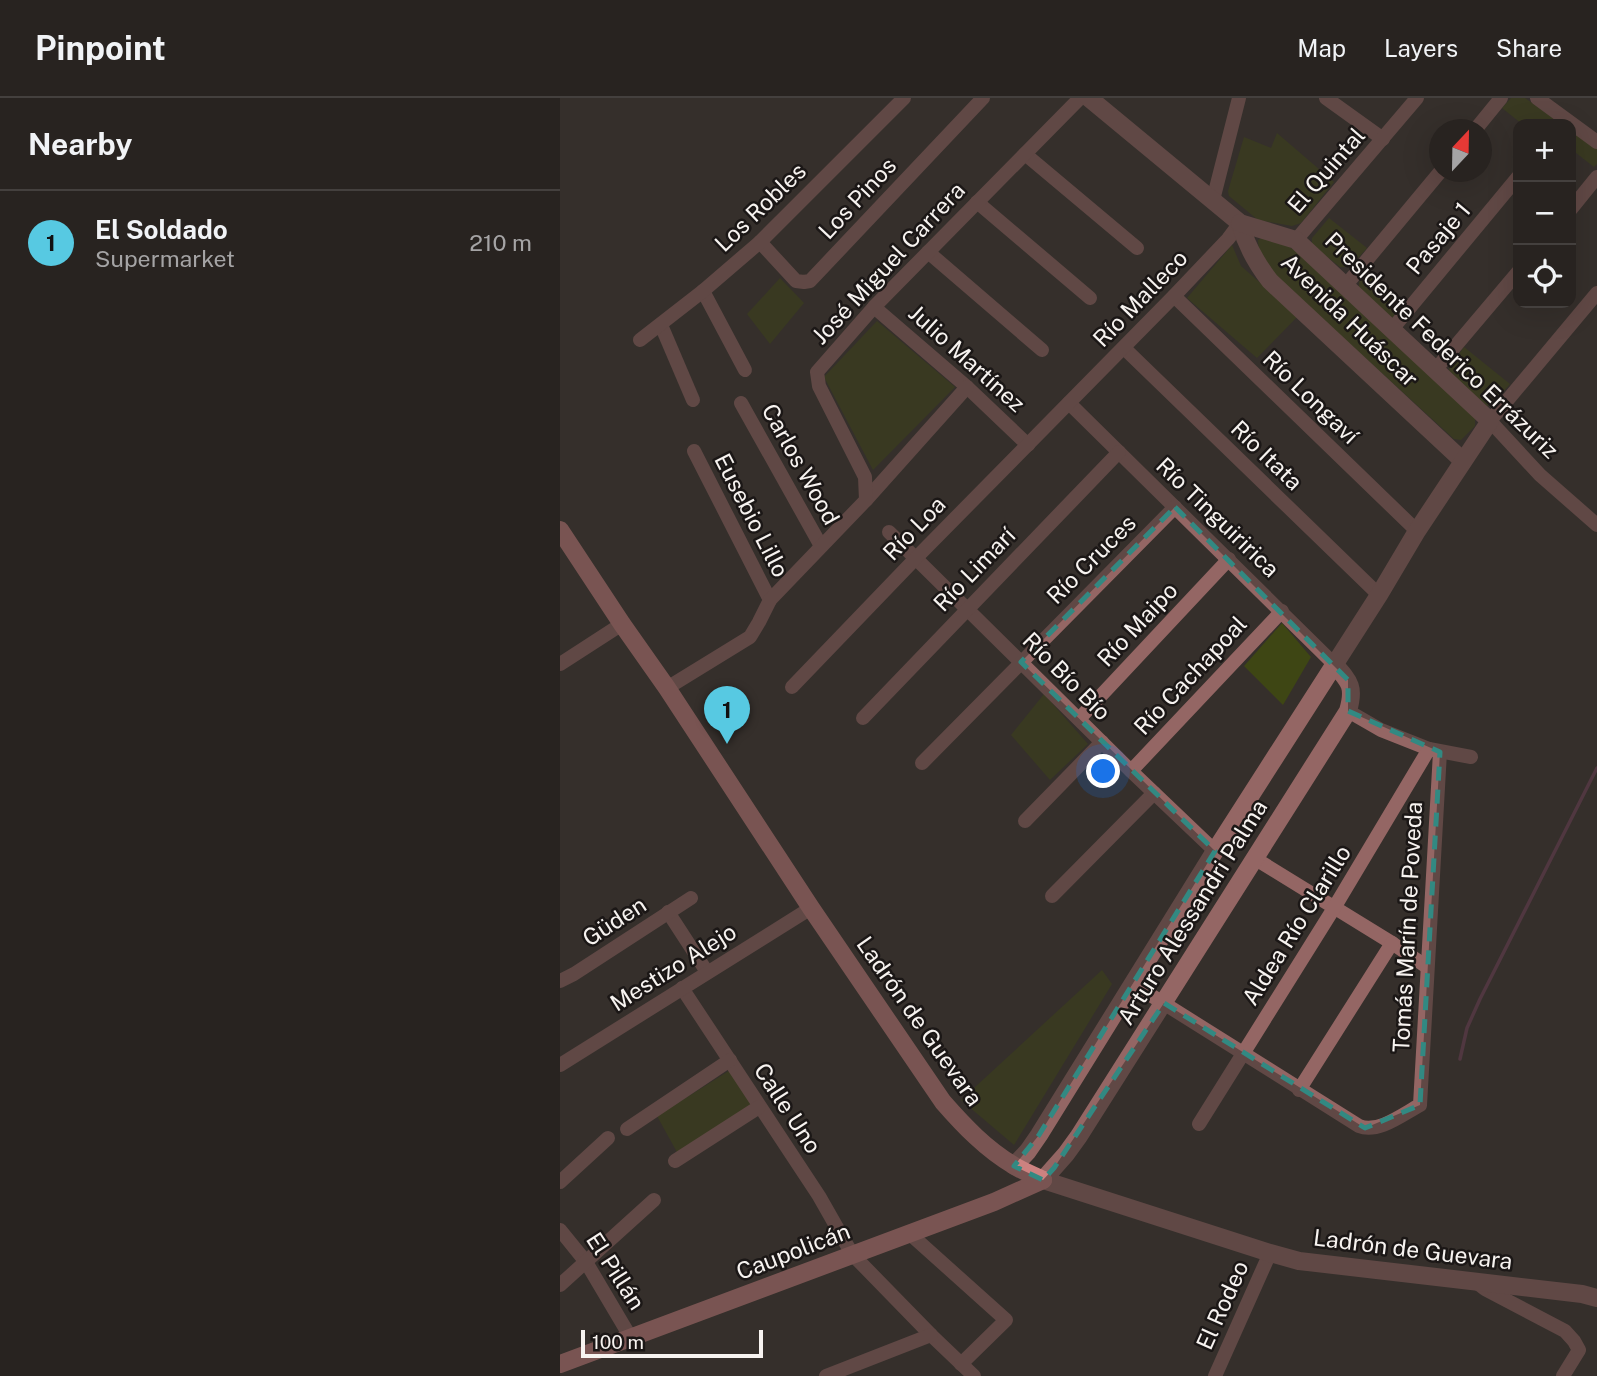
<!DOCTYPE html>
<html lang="en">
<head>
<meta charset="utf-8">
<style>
	:root { --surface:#282320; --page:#302b29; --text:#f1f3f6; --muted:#a5a4a5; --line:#44403e; --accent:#57c9e2 }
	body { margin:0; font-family:"Public Sans",sans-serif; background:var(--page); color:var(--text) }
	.controls { position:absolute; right:21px; top:21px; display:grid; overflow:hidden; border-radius:14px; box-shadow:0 7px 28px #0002 }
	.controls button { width:63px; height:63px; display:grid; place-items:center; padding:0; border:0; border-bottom:2px solid var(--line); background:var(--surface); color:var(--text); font:35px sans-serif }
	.compass { position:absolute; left:869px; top:21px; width:63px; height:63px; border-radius:50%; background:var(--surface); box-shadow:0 7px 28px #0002; rotate:22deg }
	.scale { position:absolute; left:21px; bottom:18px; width:182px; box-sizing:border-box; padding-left:7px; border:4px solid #f7f3f0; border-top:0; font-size:19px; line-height:24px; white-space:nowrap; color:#f7f3f0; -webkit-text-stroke:5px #1b1716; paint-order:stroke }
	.you { position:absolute; left:544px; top:674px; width:24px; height:24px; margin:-18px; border:5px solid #fff; border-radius:50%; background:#1a73e8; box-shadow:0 0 0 10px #1a73e833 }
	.badge { display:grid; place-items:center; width:46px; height:46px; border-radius:50%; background:var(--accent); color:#111; font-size:23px; font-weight:700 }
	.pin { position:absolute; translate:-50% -58px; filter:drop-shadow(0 2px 4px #0008) }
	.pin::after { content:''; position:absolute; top:37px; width:24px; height:21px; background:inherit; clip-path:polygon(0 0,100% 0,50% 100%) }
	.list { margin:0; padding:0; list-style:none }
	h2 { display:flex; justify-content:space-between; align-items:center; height:91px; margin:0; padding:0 28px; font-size:30px }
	h2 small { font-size:23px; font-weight:400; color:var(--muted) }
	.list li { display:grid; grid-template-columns:46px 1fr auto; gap:21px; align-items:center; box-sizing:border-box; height:105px; padding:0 28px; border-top:2px solid var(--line) }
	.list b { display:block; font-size:26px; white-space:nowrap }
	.list p { margin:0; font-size:23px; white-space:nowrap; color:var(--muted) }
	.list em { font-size:23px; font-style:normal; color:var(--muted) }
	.icon { flex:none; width:38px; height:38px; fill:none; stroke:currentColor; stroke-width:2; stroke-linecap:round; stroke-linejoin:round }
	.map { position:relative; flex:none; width:1037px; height:1278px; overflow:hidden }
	header { display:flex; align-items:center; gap:42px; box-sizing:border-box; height:98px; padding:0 35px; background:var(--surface); border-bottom:2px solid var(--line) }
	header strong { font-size:33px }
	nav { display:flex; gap:38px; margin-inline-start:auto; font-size:24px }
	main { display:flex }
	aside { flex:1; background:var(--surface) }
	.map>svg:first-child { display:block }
	.green { fill:#3e4614 }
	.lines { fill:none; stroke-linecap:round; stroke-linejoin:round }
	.stream { stroke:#714059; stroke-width:3.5 }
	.minor { stroke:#946664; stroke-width:14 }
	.tertiary { stroke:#946664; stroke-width:18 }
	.secondary { stroke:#cd8280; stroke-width:18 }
	.marked { fill:none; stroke:#328982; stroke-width:5; stroke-dasharray:14 9; stroke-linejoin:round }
	.labels { text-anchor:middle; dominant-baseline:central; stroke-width:5; stroke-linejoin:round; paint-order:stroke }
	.street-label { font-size:23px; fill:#f7f3f0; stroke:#1b1716 }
</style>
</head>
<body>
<header>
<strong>Pinpoint</strong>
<nav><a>Map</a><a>Layers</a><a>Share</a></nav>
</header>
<main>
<aside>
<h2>Nearby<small></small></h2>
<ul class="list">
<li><span class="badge">1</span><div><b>El Soldado</b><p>Supermarket</p></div><em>210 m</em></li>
</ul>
</aside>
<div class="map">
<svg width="1037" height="1278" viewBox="0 0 1037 1278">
	<rect width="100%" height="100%" fill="#352f2b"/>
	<g class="green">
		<path d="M951 0H965L996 22 995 25 962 26 942 10Z"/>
		<path d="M1011 31 1037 50V66L1034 69 1011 51Z"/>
		<path d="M717 35 774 84 741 125 732 128 698 122 669 98 668 93 684 39 711 50Z"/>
		<path d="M769 120 807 150 790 169H780L752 147V140Z"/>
		<path d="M703 139 726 147 738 154 915 318V328L901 342 894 341 721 183C710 171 698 159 698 142Z"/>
		<path d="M672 147 681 168 738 218 697 260 627 200Z"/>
		<path d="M810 173 845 204 832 220 799 190V184Z"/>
		<path d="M220 180 244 205 210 246 187 216Z"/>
		<path d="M317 223 395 289 313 372 264 279Z"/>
		<path d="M904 249 950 286 932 306 927 308 890 276 889 270Z"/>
		<path d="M722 525 751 559 723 607 684 568Z"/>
		<path d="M484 596 528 646 490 682 451 637Z"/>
		<path d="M542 872 552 886 454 1047 401 1002Z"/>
		<path d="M172 971 195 1008 118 1056 97 1018Z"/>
	</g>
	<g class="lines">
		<path class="stream" d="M900 961 907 930 920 901 1037 670"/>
		<g class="minor">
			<path d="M766 0 823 41"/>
			<path d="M977 0 1037 44"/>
			<path d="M915 32 941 0"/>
			<path d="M465 56 577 150"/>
			<path d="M653 102 679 0"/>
			<path d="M417 104 530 200"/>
			<path d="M1011 111 1037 79"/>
			<path d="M736 142 857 0"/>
			<path d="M200 144 236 183 244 184 250 183 423 0"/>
			<path d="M368 154 482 252"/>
			<path d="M786 187 880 74"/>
			<path d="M143 193 185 272"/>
			<path d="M1037 195 930 323 980 377 1037 427"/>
			<path d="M614 198 857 433"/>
			<path d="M314 209 407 289 468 347"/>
			<path d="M101 227 133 302"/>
			<path d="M833 230 958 79"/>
			<path d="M80 242 143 193 200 144 344 0"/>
			<path d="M564 250 819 497"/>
			<path d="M876 271 958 174"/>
			<path d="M181 305 261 448"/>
			<path d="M509 305 774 566"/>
			<path d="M134 353 210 502"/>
			<path d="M306 402 407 289"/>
			<path d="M329 434 571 673 655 753"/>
			<path d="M0 566 62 526"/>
			<path d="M232 589 356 460 614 198 668 141 680 125"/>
			<path d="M107 590 190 539 199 524 210 502 306 402 305 379 259 288 257 274 314 209 520 0"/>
			<path d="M788 613 821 632 869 651 911 659"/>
			<path d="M303 620 559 354"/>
			<path d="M519 621 669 461"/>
			<path d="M362 665 615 409"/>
			<path d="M571 673 722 513"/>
			<path d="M465 723 542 644"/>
			<path d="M694 760 832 845 867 869"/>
			<path d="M492 798 594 695"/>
			<path d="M108 814 147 874"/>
			<path d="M0 883 14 876 131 800"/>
			<path d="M573 886 799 1028C818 1036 843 1016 860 1007L880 654"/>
			<path d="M122 890 259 1098 292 1156 371 1237 414 1278"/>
			<path d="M0 967 251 810"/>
			<path d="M739 992 832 845"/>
			<path d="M639 1026 774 810 869 651"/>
			<path d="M67 1031 170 962"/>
			<path d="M115 1063 199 1009"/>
			<path d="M0 1084 48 1040"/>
			<path d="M0 1132 26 1164 71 1240"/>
			<path d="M349 1135 446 1222 401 1266"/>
			<path d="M916 1184 925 1191 1005 1233 1014 1243 1019 1252 1003 1278"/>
			<path d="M0 1187 94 1102"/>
			<path d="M266 1278 371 1237"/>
			<path d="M655 1278 710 1155"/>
		</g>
		<g class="tertiary">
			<path d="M529 0 680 125C686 147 696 165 710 183L903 363"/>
			<path d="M774 566C790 584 795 589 788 613L519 1038 506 1056 483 1082 710 1155 739 1163 1022 1196 1037 1200"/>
			<path d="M454 1068 468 1053 479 1037 655 753 819 497 857 433 930 323 736 142 680 125"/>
		</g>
		<g class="secondary">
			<path d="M0 432 62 526 107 590 251 810 383 1004C404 1028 426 1051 453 1067 462 1073 473 1077 483 1082"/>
			<path d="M0 1266 434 1104 483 1082"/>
		</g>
	</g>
	<path d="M0 0H1037V1278H0ZM615 409 788 582V613L880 654 860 1007 805 1030 604 905 494 1070 483 1082 454 1068 479 1037 655 753 461 564Z" fill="#352f2b" fill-opacity=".55" fill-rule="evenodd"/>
	<path class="marked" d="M615 409 788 582V613L880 654 860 1007 805 1030 604 905 494 1070 483 1082 454 1068 479 1037 655 753 461 564Z"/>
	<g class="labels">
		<g class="street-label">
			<text transform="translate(766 72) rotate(-49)">El Quintal</text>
			<text transform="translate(297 100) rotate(-47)">Los Pinos</text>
			<text transform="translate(200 109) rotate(-44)">Los Robles</text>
			<text transform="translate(878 140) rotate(-50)">Pasaje 1</text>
			<text transform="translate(328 165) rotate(-47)">José Miguel Carrera</text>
			<text transform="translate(580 200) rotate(-46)">Río Malleco</text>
			<text transform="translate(790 222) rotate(44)">Avenida Huáscar</text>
			<text transform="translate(882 247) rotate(44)">Presidente Federico Errázuriz</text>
			<text transform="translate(407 260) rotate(42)">Julio Martínez</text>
			<text transform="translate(751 299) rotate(44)">Río Longaví</text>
			<text transform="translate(707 357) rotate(44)">Río Itata</text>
			<text transform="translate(241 366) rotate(61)">Carlos Wood</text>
			<text transform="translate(192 417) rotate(63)">Eusebio Lillo</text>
			<text transform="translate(658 419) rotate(44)">Río Tinguiririca</text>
			<text transform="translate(354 430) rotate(-46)">Río Loa</text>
			<text transform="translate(531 461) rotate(-45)">Río Cruces</text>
			<text transform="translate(414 471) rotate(-46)">Río Limarí</text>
			<text transform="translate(577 526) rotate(-47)">Río Maipo</text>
			<text transform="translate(630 577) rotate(-47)">Río Cachapoal</text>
			<text transform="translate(507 578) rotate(45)">Río Bío Bío</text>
			<text transform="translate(632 814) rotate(-58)">Arturo Alessandri Palma</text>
			<text transform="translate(54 823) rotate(-33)">Güden</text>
			<text transform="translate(736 827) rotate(-58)">Aldea Río Clarillo</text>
			<text transform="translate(847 829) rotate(-87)">Tomás Marín de Poveda</text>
			<text transform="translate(113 869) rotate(-32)">Mestizo Alejo</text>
			<text transform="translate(360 923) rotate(55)">Ladrón de Guevara</text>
			<text transform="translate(228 1010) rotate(57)">Calle Uno</text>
			<text transform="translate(853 1151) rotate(7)">Ladrón de Guevara</text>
			<text transform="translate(233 1153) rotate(-21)">Caupolicán</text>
			<text transform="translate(56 1173) rotate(57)">El Pillán</text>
			<text transform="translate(662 1207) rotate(-66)">El Rodeo</text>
		</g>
	</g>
</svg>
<div class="controls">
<button>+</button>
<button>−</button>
<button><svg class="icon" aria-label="locate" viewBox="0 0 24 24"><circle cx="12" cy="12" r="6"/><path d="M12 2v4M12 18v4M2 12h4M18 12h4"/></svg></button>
</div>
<svg class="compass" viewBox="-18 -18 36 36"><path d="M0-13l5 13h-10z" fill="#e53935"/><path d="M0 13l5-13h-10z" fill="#a5a4a5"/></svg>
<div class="scale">100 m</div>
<div class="you"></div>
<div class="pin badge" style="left:167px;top:646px">1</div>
</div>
</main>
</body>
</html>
